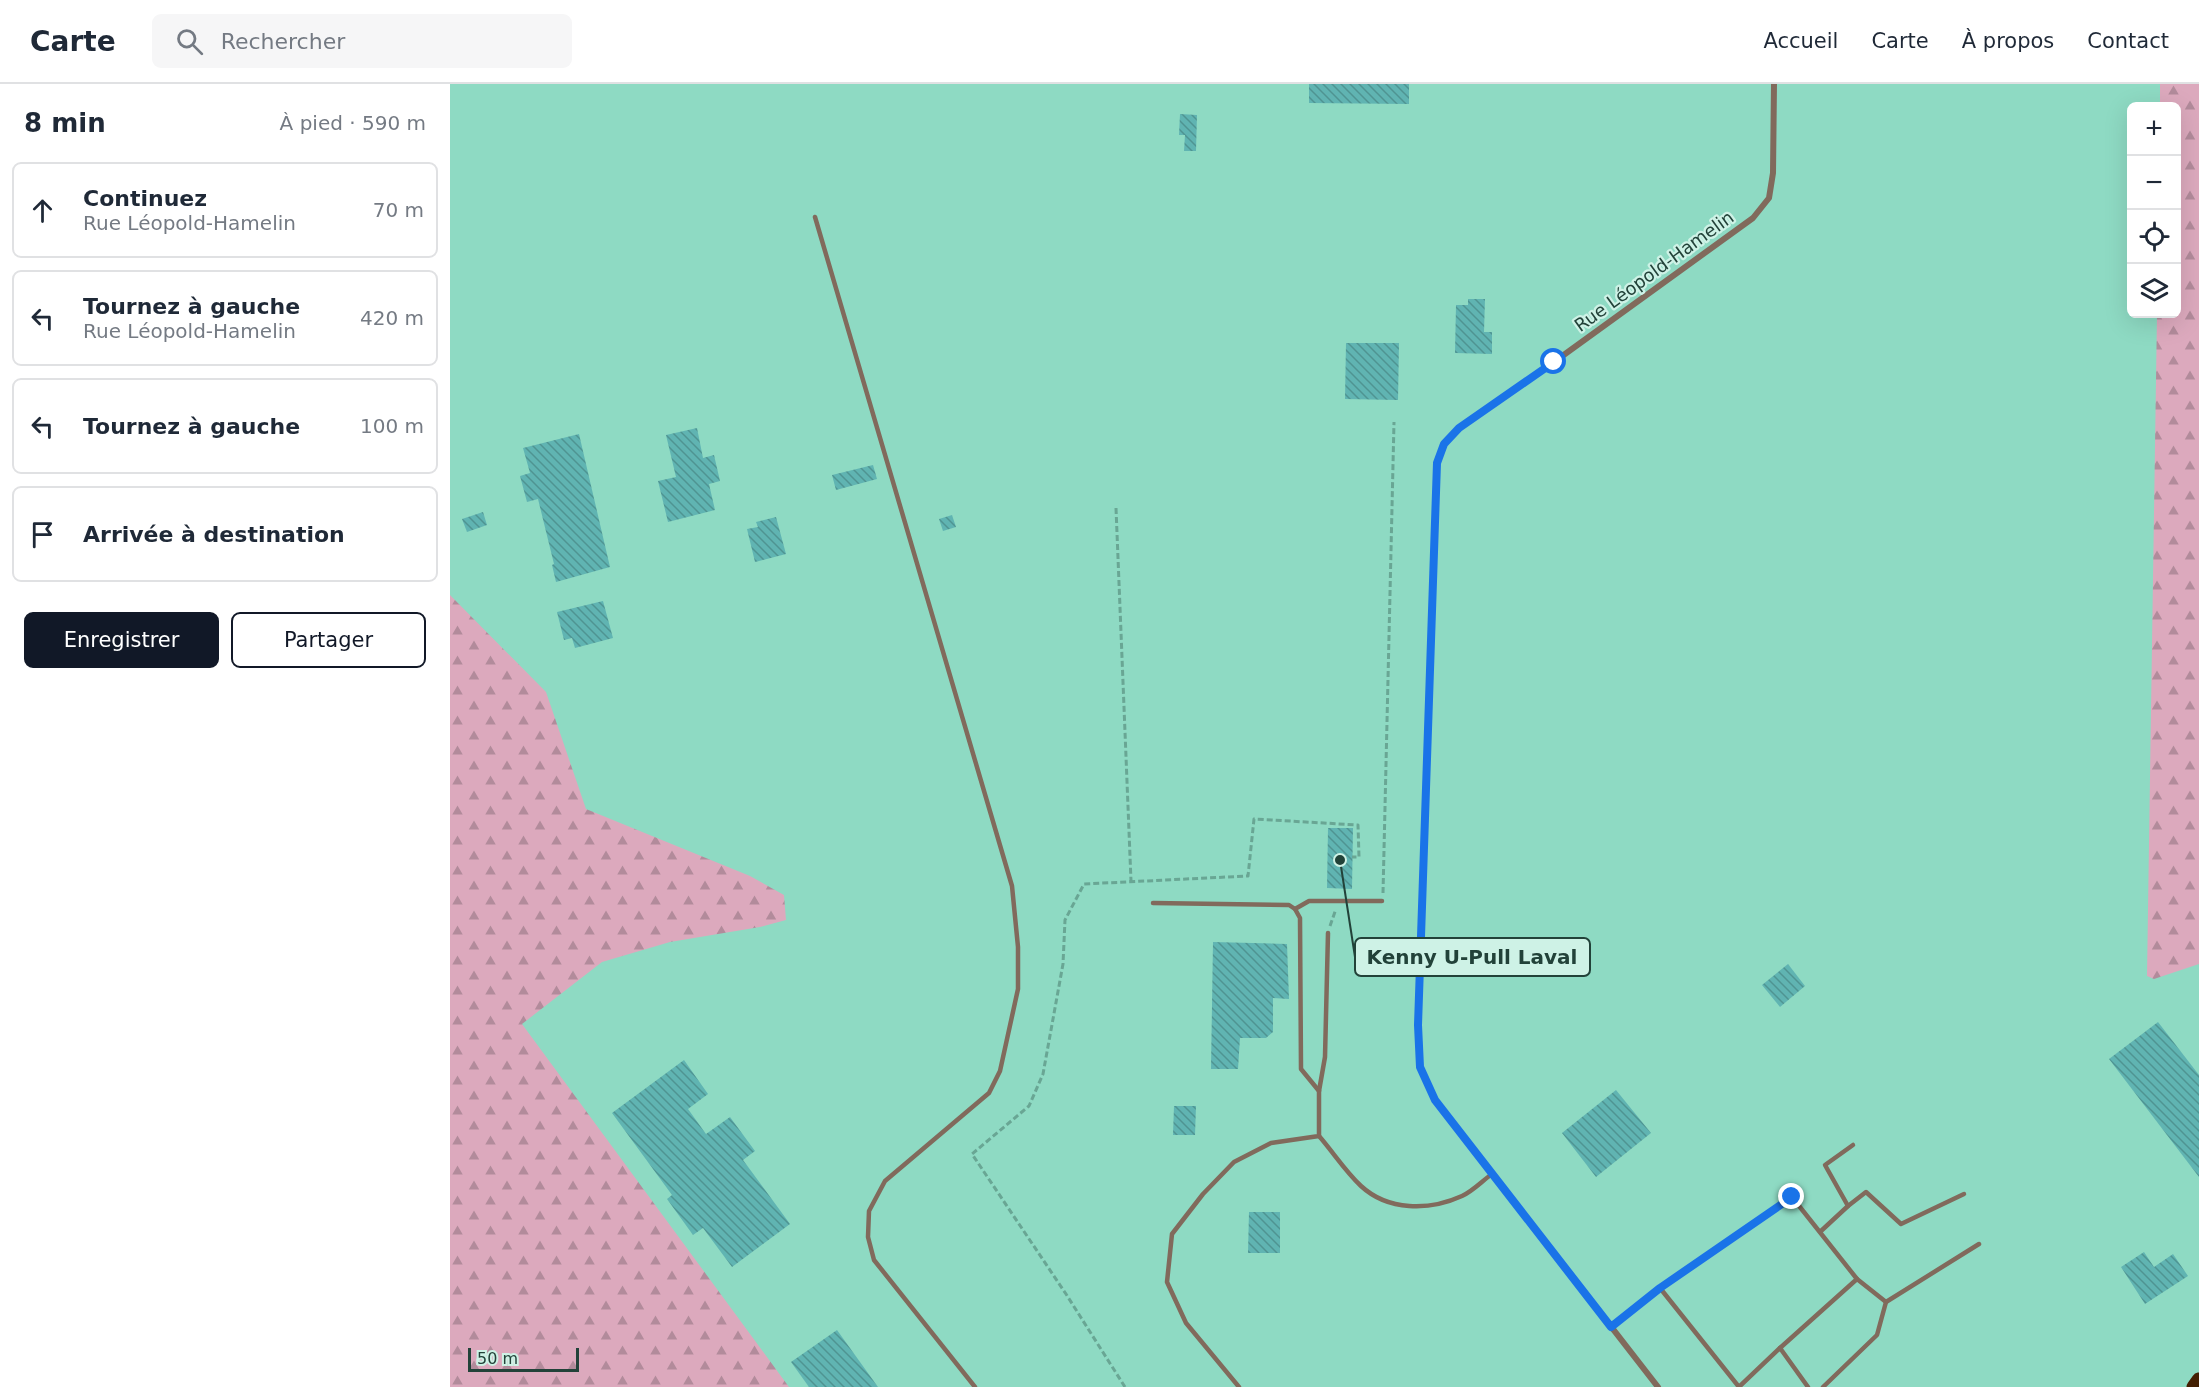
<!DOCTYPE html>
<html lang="fr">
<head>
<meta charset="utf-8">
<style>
	:root { --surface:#fff; --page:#f6f6f7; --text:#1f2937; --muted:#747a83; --line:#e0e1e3; --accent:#111827 }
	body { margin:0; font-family:"DejaVu Sans",sans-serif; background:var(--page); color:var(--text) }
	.controls { position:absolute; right:18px; top:18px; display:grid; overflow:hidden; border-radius:9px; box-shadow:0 6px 24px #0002 }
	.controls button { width:54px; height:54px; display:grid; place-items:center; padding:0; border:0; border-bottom:2px solid var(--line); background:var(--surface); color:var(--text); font:30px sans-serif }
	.scale { position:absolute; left:18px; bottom:15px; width:111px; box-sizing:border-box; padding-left:6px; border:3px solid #224239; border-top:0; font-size:16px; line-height:21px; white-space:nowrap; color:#224239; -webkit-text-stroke:4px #cef2e6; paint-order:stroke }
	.stop { position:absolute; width:18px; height:18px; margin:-14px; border:4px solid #1a73e8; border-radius:50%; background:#fff }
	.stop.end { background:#1a73e8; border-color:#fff; box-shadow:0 2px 6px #0008 }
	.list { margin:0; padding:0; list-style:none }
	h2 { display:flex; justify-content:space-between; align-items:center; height:78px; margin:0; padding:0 24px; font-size:26px }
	h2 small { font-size:20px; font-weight:400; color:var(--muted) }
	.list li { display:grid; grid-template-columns:39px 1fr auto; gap:18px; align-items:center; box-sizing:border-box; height:96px; margin:0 12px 12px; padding:0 12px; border:2px solid var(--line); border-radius:9px }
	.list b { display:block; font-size:22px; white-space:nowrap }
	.list p { margin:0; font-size:20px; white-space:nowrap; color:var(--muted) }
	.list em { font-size:20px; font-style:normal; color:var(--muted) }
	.actions { display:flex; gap:12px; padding:18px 24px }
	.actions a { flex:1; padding:14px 0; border:2px solid var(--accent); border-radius:9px; text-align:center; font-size:21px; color:var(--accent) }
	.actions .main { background:var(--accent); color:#fff }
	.icon { flex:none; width:33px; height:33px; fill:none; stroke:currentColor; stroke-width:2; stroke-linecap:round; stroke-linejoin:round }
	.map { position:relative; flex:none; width:1749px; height:1303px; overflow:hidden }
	header { display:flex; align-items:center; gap:36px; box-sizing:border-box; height:84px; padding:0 30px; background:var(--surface); border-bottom:2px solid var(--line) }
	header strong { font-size:28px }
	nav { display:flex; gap:33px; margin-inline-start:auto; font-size:21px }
	.search { width:420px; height:54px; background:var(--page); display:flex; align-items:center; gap:15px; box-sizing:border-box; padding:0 21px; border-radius:9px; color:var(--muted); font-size:22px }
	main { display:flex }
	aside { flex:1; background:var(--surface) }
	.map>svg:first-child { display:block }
	.forest { fill:url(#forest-firs) }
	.building { fill:url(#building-back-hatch) }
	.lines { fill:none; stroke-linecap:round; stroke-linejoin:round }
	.path { stroke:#69a694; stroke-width:3; stroke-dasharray:6 3; stroke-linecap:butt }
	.lane { stroke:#816a5c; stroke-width:4.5 }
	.street { stroke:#816a5c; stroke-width:6 }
	.primary { stroke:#441f02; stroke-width:15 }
	.route { stroke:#1a73e8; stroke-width:8 }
	.labels { text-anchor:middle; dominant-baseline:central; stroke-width:4.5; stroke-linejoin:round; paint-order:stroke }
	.street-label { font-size:18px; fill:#224239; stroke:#cef2e6 }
	.leader { fill:none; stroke:#224239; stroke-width:2 }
	.callout-dot { fill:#224239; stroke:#cef2e6; stroke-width:2 }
	.callout { fill:#cef2e6; stroke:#224239; stroke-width:2 }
	.callout-label { font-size:20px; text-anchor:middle; font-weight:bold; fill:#224239 }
</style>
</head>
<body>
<header>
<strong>Carte</strong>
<div class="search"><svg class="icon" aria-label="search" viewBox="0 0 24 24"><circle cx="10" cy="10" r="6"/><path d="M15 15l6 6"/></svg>Rechercher</div>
<nav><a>Accueil</a><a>Carte</a><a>À propos</a><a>Contact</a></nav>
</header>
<main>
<aside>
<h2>8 min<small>À pied · 590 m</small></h2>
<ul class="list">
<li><svg class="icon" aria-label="ahead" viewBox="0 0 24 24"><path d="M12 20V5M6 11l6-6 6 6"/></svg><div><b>Continuez</b><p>Rue Léopold-Hamelin</p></div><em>70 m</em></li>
<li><svg class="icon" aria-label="left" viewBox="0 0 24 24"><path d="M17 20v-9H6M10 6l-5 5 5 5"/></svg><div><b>Tournez à gauche</b><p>Rue Léopold-Hamelin</p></div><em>420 m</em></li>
<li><svg class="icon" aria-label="left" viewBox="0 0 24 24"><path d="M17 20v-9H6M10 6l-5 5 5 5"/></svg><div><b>Tournez à gauche</b></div><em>100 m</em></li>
<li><svg class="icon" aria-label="arrive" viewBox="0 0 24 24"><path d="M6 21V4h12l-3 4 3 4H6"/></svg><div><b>Arrivée à destination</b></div></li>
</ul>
<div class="actions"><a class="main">Enregistrer</a><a>Partager</a></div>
</aside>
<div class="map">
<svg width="1749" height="1303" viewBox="0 0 1749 1303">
	<defs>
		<pattern id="forest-firs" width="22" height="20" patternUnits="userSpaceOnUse" patternTransform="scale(1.5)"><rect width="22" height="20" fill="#dca9bd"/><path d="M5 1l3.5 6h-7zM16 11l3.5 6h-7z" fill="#b28b9b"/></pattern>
		<pattern id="building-back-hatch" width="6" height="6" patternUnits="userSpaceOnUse" patternTransform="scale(1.5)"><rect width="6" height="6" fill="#60b4b2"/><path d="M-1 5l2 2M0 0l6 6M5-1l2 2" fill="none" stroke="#4f9492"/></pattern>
	</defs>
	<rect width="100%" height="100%" fill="#8edac3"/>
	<g class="forest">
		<path d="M1710 0H1749V880L1704 895 1697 892 1707 230H1726V22H1710Z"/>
		<path d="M0 511 96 608 136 725 300 792 334 811 336 836 310 843 220 858 152 878 72 940 339 1303H0Z"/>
	</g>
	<g class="building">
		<path d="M859 0H959V20L859 19Z"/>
		<path d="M730 30 747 31 746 67H734L735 51H729Z"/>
		<path d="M1018 215H1035L1034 248H1042V270L1005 269 1006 221H1018Z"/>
		<path d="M896 259H949L948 316 895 315Z"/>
		<path d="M247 344 253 374 264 371 270 397 259 400 265 426 218 438 208 397 226 393 216 351Z"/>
		<path d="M129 350 160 483 106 498 102 481 104 480 88 415 77 418 70 392 80 389 73 364Z"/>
		<path d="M423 381 427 395 386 406 382 391Z"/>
		<path d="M33 428 37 441 17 448 12 435Z"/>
		<path d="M502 431 506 443 493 447 489 435Z"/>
		<path d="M326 433 336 470 305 478 297 445 308 443 306 438Z"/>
		<path d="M153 517 163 554 125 564 122 554 114 556 107 528Z"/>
		<path d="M878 744H903L902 805 877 804Z"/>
		<path d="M763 858 837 860 839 915 823 914V948L816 954H790L788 985H761Z"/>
		<path d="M1338 880 1355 902 1330 923 1312 901Z"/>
		<path d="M1708 938 1749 991V1093L1659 975Z"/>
		<path d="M234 976 258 1010 238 1025 256 1050 280 1033 305 1067 293 1076 340 1140 282 1183 253 1144 243 1151 217 1115 222 1111 162 1029Z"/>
		<path d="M1166 1006 1201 1049 1146 1093 1112 1049Z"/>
		<path d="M724 1022H746L745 1051H723Z"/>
		<path d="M799 1128H830V1169H798Z"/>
		<path d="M1694 1168 1704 1183 1723 1170 1738 1192 1695 1220 1671 1183Z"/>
		<path d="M387 1246 428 1303H359L341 1278Z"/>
	</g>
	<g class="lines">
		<g class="path">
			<path d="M666 424 681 797"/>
			<path d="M933 809 944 338"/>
			<path d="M880 842 886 825"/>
			<path d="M675 1303 616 1210 522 1070 579 1022 593 990 613 880 615 836 634 800 798 792 804 735 908 741 909 773H902"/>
		</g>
		<g class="lane">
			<path d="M365 133 562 802 568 863V905L550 987 539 1009 435 1097 419 1127 418 1153 424 1176 525 1303"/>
			<path d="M703 819 839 821 845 825 850 834 851 985 869 1007"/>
			<path d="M845 825 859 817H932"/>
			<path d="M869 1052C883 1068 895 1087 911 1102 938 1127 979 1127 1012 1112 1023 1107 1032 1097 1042 1090"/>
			<path d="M1398 1122 1375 1081 1403 1061"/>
			<path d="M1371 1147 1398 1122 1416 1108 1451 1140 1514 1110"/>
			<path d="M1407 1195 1436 1218"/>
			<path d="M1210 1204 1342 1113 1407 1195 1330 1264 1358 1303"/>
			<path d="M1161 1243 1210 1204 1289 1303"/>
			<path d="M1290 1302 1330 1264"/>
			<path d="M789 1303 736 1239 717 1198 722 1150 753 1110 784 1078 821 1059 869 1052V1007L875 973 878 849"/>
			<path d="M1373 1303 1427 1251 1436 1218 1529 1160"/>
		</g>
		<path class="street" d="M1208 1303 985 1016 970 983 968 941 987 379 994 360 1009 344 1104 278 1303 134 1319 114 1323 89 1324 0"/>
		<path class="primary" d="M1744 1303 1749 1296"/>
	</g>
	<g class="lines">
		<path class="route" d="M1104 278 1009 344 994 360 987 379 968 941 970 983 985 1016 1161 1243 1210 1204 1342 1113"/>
	</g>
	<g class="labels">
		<g class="street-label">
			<text transform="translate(1204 187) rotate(-36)">Rue Léopold-Hamelin</text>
		</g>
	</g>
	<path class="leader" d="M890 776L905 873"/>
	<circle class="callout-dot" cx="890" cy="776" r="6"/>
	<rect class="callout" x="905" y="854" width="235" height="38" rx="6"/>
	<g class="callout-label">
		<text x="1022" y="880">Kenny U-Pull Laval</text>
	</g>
</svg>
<div class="controls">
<button>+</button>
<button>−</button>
<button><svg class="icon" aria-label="locate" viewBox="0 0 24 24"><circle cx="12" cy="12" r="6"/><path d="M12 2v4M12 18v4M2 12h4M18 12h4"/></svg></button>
<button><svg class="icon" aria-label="layers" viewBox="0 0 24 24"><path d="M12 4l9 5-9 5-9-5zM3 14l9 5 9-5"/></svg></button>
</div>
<div class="scale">50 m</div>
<div class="stop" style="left:1104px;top:278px"></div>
<div class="stop end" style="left:1342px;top:1113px"></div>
</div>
</main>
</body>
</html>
